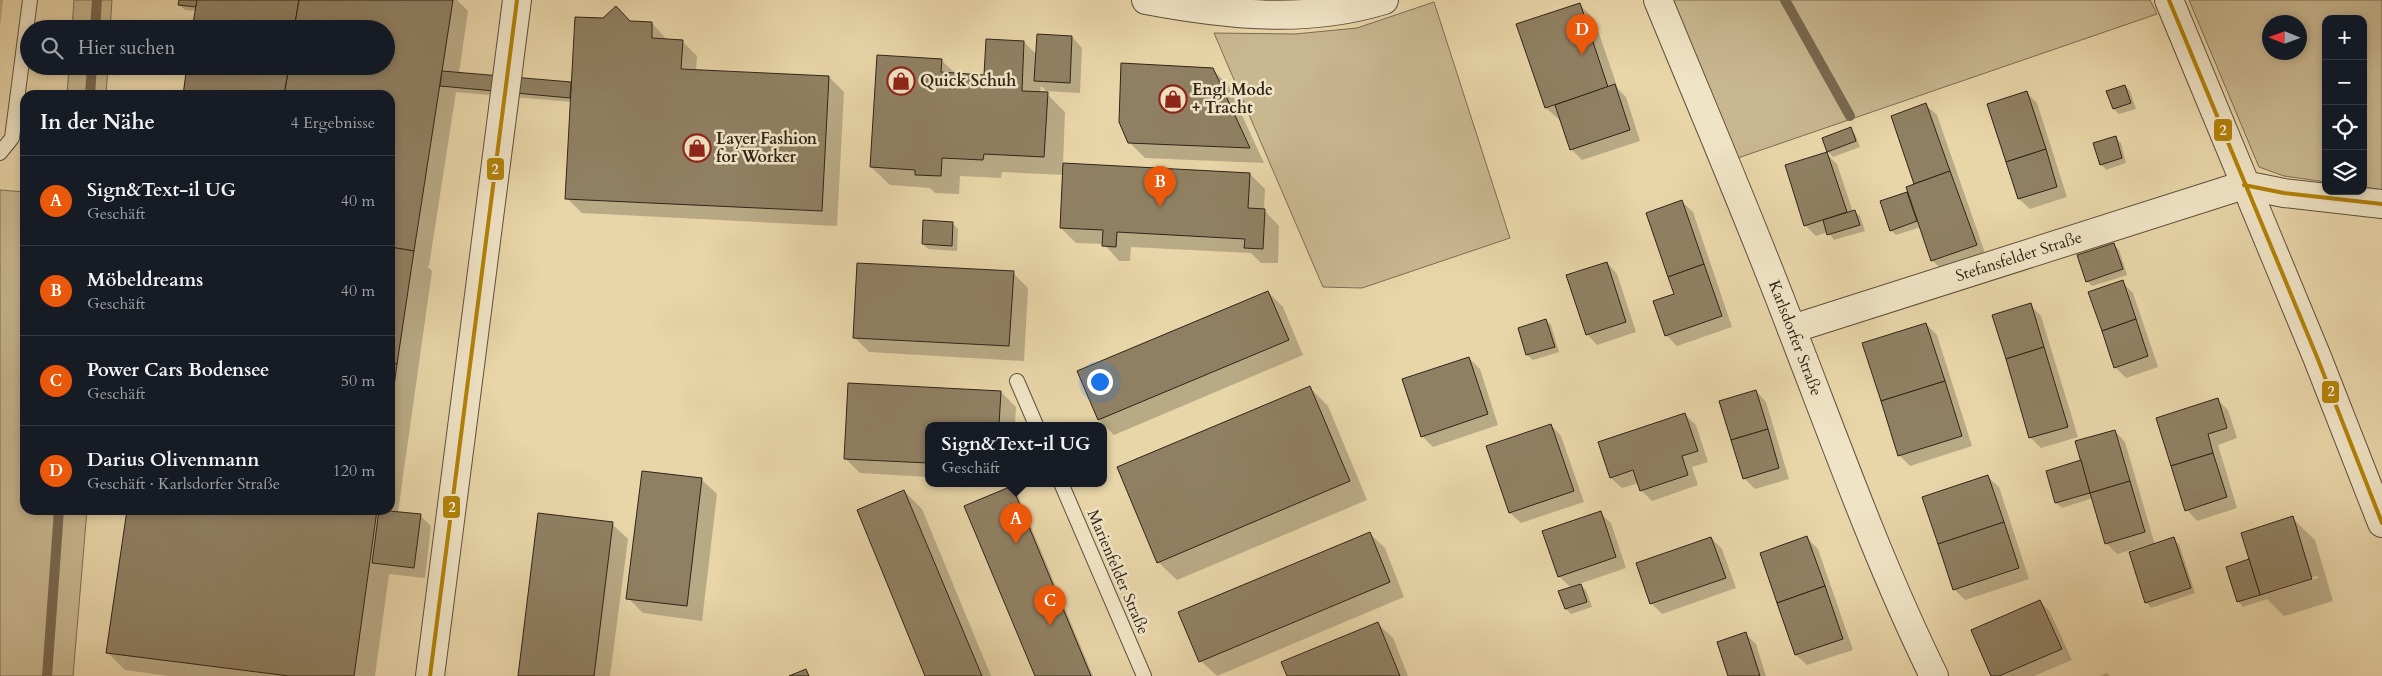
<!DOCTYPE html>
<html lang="de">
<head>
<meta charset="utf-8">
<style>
	:root { --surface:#171b24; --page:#242831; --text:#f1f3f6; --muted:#9ea1a6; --line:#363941; --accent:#ea580c }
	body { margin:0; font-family:Cardo,serif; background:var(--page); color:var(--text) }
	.controls { position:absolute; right:15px; top:15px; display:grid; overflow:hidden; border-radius:10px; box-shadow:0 2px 8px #0003 }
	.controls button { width:45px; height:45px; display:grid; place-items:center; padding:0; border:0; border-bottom:1px solid var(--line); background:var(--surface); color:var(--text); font:25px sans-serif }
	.compass { position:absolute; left:2262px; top:15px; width:45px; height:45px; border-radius:50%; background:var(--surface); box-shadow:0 2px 8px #0003; rotate:271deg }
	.you { position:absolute; left:1099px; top:381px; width:18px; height:18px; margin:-12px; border:4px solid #fff; border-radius:50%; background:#1a73e8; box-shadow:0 0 0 8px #1a73e833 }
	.badge { display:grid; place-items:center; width:32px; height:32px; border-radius:50%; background:var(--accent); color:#fff; font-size:16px; font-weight:700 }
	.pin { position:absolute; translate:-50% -41px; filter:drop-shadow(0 1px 2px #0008) }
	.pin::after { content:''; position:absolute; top:26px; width:18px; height:15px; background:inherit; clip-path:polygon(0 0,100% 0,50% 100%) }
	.popup { position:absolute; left:925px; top:422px; width:182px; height:65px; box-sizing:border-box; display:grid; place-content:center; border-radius:10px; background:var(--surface); filter:drop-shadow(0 1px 4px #0005); font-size:16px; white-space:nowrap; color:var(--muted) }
	.popup b { font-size:19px; color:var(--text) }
	.popup::after { content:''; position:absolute; left:50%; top:100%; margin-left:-10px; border:10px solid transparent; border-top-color:var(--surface) }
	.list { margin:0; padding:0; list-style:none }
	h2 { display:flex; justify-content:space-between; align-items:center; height:65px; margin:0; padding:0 20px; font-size:21px }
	h2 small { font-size:16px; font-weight:400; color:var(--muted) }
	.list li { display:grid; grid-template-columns:32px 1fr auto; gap:15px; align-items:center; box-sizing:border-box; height:90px; padding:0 20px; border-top:1px solid var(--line) }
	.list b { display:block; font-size:19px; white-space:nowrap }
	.list p { margin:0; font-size:16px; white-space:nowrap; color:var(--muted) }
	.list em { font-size:16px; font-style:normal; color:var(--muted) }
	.icon { flex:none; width:28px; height:28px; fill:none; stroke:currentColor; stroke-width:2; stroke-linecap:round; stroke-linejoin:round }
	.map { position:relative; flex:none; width:2382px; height:676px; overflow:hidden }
	.search { position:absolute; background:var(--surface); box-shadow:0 2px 8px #0003; left:20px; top:20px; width:375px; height:55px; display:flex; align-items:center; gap:12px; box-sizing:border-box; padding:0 18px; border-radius:28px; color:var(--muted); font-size:19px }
	.panel { position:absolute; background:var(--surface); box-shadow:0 2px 8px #0003; left:20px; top:90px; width:375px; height:425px; border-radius:15px }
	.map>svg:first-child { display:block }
	.green { fill:#c9b790; stroke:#7c6d54; fill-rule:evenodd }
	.shadow { fill:#0003; fill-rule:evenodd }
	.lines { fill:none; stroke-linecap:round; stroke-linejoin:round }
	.stream { stroke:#796951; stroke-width:10 }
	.building { fill:#908063; stroke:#302318 }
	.service-casing { stroke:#5e503c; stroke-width:16 }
	.minor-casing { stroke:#5e503c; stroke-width:30 }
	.tertiary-casing { stroke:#5e503c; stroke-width:30 }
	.service { stroke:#f0e4c6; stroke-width:14 }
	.minor { stroke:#f0e4c6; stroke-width:28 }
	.tertiary { stroke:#f0e4c6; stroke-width:28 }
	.bus-1-casing { stroke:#f0e4c6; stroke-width:8 }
	.bus-1 { stroke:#b38208; stroke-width:4 }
	.labels { text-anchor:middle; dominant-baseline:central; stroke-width:5; stroke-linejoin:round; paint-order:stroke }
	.poi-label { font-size:16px; font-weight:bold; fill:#302318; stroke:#f0e4c6; text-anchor:start }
	.street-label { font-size:16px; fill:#302318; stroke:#f0e4c6 }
	.line-badge { stroke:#f0e4c6; stroke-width:2 }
	.badge-label { font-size:14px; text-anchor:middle; font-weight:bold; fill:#fff }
</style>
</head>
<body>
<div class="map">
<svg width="2382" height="676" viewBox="0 0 2382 676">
	<rect width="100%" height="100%" fill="#e8d5a8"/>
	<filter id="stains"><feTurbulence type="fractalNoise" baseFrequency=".004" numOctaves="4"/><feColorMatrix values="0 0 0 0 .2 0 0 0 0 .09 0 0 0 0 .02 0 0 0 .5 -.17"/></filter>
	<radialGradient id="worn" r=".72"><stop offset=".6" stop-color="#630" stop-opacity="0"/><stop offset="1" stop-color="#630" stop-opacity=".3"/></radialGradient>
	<g class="green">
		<path d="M74 0H112L110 29H72Z"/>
		<path d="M1670 0H2150L2157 14 1735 159Z"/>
		<path d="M2189 0H2382V190L2363 187V19H2326V182L2284 176 2259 167ZM2300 22V52H2270V22Z"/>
		<path d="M1434 2 1510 238 1362 288 1323 287 1214 33 1295 34 1357 28Z"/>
		<path d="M69 66H108L106 95H67Z"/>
		<path d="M0 190 25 192V510H87L73 676H0Z"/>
	</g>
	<g class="shadow">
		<path d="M0 0H3L0 27Z"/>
		<path d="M180 0H457L468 11 459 73 570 83 572 85 630 22 652 23 667 40 682 41 697 56 696 71 829 77 844 92 837 226 582 213 567 198 572 102 456 92 429 266H427L432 271 398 512 420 515 431 526 425 578 389 574 375 676H169L125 670 107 652 128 510H390V95H184L386 66V29L185 10 179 5Z"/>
		<path d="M1579 4 1594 19 1618 89 1626 97 1640 141 1582 160 1571 149 1562 122 1546 108Z"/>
		<path d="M1072 37 1082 48 1080 93 1046 91 1041 86 1040 93 1047 94 1065 112 1063 164 1250 174 1265 189 1264 210 1279 226 1278 263H1261L1251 253 1131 247 1130 261H1119L1104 244 1076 243 1061 228 1064 175 1002 172 1001 178 960 176 959 194 935 193 930 188 890 185 871 167 941 60 956 74 985 76 1024 42 1037 55Z"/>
		<path d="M1213 70 1228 85 1264 163 1145 158 1129 142Z"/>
		<path d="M2125 86 2130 91 2136 109 2119 114 2114 109 2108 92Z"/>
		<path d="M2027 93 2037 103 2067 197 2030 209 2019 199Z"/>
		<path d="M1926 105 1937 115 1986 256 1943 271 1932 260 1921 227 1896 235 1891 230 1907 193 1911 197 1916 185 1892 117Z"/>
		<path d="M1850 129 1855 134 1860 147 1833 157 1828 152 1823 138Z"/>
		<path d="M2115 138 2121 143 2126 163 2106 170 2101 164Z"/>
		<path d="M1827 154 1837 164 1853 212 1860 216 1865 231 1834 240 1828 232 1816 236 1805 225Z"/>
		<path d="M1682 202 1693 212 1732 327 1677 346 1666 335 1676 295Z"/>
		<path d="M953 224 958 229 957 251 928 249 923 244Z"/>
		<path d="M2113 244 2119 250 2127 275 2092 286 2087 281Z"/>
		<path d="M1607 263 1617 274 1636 332 1597 345 1587 334Z"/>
		<path d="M1013 273 1028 288 1024 361 869 352 854 337Z"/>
		<path d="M2122 282 2133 293 2158 367 2126 378 2115 367Z"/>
		<path d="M1268 292 1283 307 1303 355 1114 435 1099 420Z"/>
		<path d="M2030 305 2041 316 2078 437 2041 448 2031 438Z"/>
		<path d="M1546 320 1551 325 1559 352 1533 360 1527 355 1519 328Z"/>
		<path d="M1926 324 1937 335 1972 446 1910 466 1899 455Z"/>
		<path d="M1469 358 1480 369 1498 425 1433 447 1422 436Z"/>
		<path d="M1310 388 1328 406 1367 500 1177 580 1158 562Z"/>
		<path d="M1756 391 1766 402 1789 479 1755 489 1744 478Z"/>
		<path d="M1001 392 1016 407 1015 425H928V477L860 473 845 458Z"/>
		<path d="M2217 399 2228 410 2237 438 2218 445 2237 508 2197 521 2187 510Z"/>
		<path d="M1685 415 1696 425 1708 462 1692 467 1698 485 1652 501 1641 490 1639 483 1622 488 1611 478 1600 443Z"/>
		<path d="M1551 425 1561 436 1584 502 1521 523 1510 513 1488 447Z"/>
		<path d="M2115 431 2125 442 2155 545 2173 539 2179 544 2195 593 2151 608 2146 602 2151 544 2117 554 2106 543 2093 498 2062 508 2056 503 2080 462Z"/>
		<path d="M1988 477 1999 487 2029 579 1965 600 1954 589Z"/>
		<path d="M701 479 717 494 702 621 643 613 628 598Z"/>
		<path d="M1012 487 1017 493 1093 676H1036Z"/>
		<path d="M904 491 922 509 991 676H927Z"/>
		<path d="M1600 513 1611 523 1626 568 1579 584 1586 590 1592 607 1571 614 1566 609 1571 588 1559 576Z"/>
		<path d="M2292 518 2315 540 2333 601 2284 616 2267 599 2243 607 2238 601 2251 560ZM2317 576 2318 578 2273 592V589Z"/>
		<path d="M612 524 628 539 610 676H519Z"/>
		<path d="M1369 533 1385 548 1404 597 1217 676 1201 661 1180 613Z"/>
		<path d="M1711 538 1722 549 1736 588 1662 614 1651 603Z"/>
		<path d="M1807 538 1818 549 1853 650 1807 665 1796 655 1762 554Z"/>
		<path d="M2040 601 2050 612 2072 660 2034 676H1992Z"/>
		<path d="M1377 623 1393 638 1408 676H1288Z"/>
		<path d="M1745 634 1756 644 1766 676H1729Z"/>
		<path d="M2107 673 2110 676H2100Z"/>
	</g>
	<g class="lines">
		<g class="stream">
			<path d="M1785 0 1850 116"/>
			<path d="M95 29 97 0"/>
			<path d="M90 95 92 66"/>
			<path d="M47 676 59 510"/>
		</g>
	</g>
	<g class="building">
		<path d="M179 0H197L196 7 178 5Z"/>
		<path d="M197 0H299L294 29H192Z"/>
		<path d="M299 0H453L414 251 390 247V95H284L289 66H386V29H294Z"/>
		<path d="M1580 3 1608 87 1545 108 1516 24Z"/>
		<path d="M616 6 630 21 652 22V38L683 40 681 69 829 76 822 211 565 199 575 17 603 18Z"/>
		<path d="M1037 34 1072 36 1070 83 1034 81Z"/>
		<path d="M986 39 1024 41 1022 91 1048 92 1044 157 984 154 983 160 942 158 941 176 915 175V170L870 167 877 55 942 59 941 72 984 75Z"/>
		<path d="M1121 63 1213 68 1250 148 1128 143 1119 122Z"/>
		<path d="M187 66H289L284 95H183Z"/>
		<path d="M442 71 571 82 570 98 440 86Z"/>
		<path d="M1615 84 1630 130 1570 150 1555 105Z"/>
		<path d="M2125 85 2131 103 2113 109 2106 91Z"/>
		<path d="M2027 91 2046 149 2006 162 1987 104Z"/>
		<path d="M1926 103 1950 171 1914 184 1891 116Z"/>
		<path d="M1851 127 1856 141 1827 152 1822 138Z"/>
		<path d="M2116 136 2122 158 2100 165 2093 143Z"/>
		<path d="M2046 149 2057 187 2018 199 2006 162Z"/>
		<path d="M1827 152 1847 212 1804 226 1785 165Z"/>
		<path d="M1063 163 1250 173 1248 208 1265 209 1263 249 1244 248 1245 239 1117 232 1116 247 1102 246 1103 230 1060 228Z"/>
		<path d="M1950 171 1977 245 1931 261 1906 187Z"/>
		<path d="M1907 192 1917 221 1890 231 1880 201Z"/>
		<path d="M1682 200 1704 264 1668 277 1646 213Z"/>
		<path d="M1855 210 1860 225 1827 235 1823 220Z"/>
		<path d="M923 220 953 222 952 246 922 244Z"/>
		<path d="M2114 243 2123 269 2086 282 2077 255Z"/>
		<path d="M390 247 414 251 397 364 390 363Z"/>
		<path d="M1607 262 1626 322 1586 335 1566 275Z"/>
		<path d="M857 263 1014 271 1009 346 853 338Z"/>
		<path d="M1704 264 1722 316 1665 336 1653 301 1674 294 1668 277Z"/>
		<path d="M2123 280 2136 319 2102 331 2088 292Z"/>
		<path d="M1268 291 1289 340 1098 420 1077 371Z"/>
		<path d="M2031 303 2044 347 2006 359 1992 315Z"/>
		<path d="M1546 319 1555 347 1526 355 1518 328Z"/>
		<path d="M2136 319 2148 356 2114 368 2102 331Z"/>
		<path d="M1926 323 1945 381 1881 401 1862 343Z"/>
		<path d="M2044 347 2068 427 2029 438 2006 359Z"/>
		<path d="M1469 357 1488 414 1421 437 1402 379Z"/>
		<path d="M390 363 397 364 390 416Z"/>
		<path d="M1945 381 1962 436 1898 456 1881 401Z"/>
		<path d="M848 383 1001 391 999 425H928V463L844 459Z"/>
		<path d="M1310 386 1350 481 1157 563 1117 467Z"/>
		<path d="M1756 390 1768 429 1731 440 1719 401Z"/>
		<path d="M2218 398 2227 428 2208 434 2213 453 2171 466 2156 418Z"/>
		<path d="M1685 413 1698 451 1682 456 1688 475 1640 491 1633 470 1610 478 1598 442Z"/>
		<path d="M1551 424 1574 491 1509 513 1486 446Z"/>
		<path d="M1768 429 1779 468 1743 479 1731 440Z"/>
		<path d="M2115 430 2130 481 2090 493 2075 441Z"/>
		<path d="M2213 453 2227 497 2185 511 2171 466Z"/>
		<path d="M2081 460 2090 493 2055 503 2046 471Z"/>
		<path d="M642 471 702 478 687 606 626 599Z"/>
		<path d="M1988 475 2004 522 1938 544 1922 497Z"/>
		<path d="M2130 481 2145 532 2105 544 2090 493Z"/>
		<path d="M1012 486 1091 676H1035L964 506Z"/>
		<path d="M904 490 982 676H925L857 510Z"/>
		<path d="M127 510H377L354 676H289L106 653Z"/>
		<path d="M379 510 421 514 414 568 372 563Z"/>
		<path d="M1601 511 1616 557 1558 577 1542 531Z"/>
		<path d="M538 513 613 522 594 676H518Z"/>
		<path d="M2293 516 2312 579 2260 595 2241 533Z"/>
		<path d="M2004 522 2019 568 1953 590 1938 544Z"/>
		<path d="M1370 532 1390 582 1199 662 1178 612Z"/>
		<path d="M1807 536 1825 586 1777 603 1760 553Z"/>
		<path d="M1711 537 1726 578 1650 604 1636 563Z"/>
		<path d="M2174 537 2191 588 2145 603 2129 552Z"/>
		<path d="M2249 559 2260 595 2237 602 2226 567Z"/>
		<path d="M1581 584 1587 602 1565 609 1558 591Z"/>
		<path d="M1825 586 1843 639 1795 655 1777 603Z"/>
		<path d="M2040 600 2062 649 1999 676H1991L1971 630Z"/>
		<path d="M1378 622 1400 676H1287L1281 662Z"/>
		<path d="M1746 632 1760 676H1728L1717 642Z"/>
		<path d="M806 669 809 676H789Z"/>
	</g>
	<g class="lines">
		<g class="service-casing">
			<g id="service">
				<path d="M0 153 12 138 30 0"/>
				<path d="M1017 381 1036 425"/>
				<path d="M1061 483 1144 676"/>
			</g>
		</g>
		<g class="minor-casing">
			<g id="minor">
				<path d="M1146 0C1226 15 1306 24 1384 0"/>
				<path id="s1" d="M1658 0C1703 110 1750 219 1792 330 1837 446 1879 564 1934 676"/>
				<path id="s2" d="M1792 329 2244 185 2284 193 2382 204"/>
				<path d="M430 676 517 0"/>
			</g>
		</g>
		<g class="tertiary-casing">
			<path id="tertiary" d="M2169 0 2317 357 2382 523"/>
		</g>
		<use href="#service" class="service"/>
		<use href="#minor" class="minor"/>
		<use href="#tertiary" class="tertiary"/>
		<g class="bus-1-casing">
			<g id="bus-1">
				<path d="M2169 0 2317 357 2382 523"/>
				<path d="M2244 185 2284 193 2382 204"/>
				<path d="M430 676 517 0"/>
			</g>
		</g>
		<use href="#bus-1" class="bus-1"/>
	</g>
	<defs>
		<g id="shop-ring" transform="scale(1.4375)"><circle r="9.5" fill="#f0e4c6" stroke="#8f2418" stroke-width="1.5"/><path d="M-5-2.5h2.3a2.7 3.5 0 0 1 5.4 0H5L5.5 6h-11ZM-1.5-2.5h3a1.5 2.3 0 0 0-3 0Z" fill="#8f2418"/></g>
	</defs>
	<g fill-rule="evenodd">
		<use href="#shop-ring" x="901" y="81"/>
		<use href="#shop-ring" x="1173" y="99"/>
		<use href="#shop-ring" x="697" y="148"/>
	</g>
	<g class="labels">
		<g class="poi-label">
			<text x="920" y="81">Quick Schuh</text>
			<text x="1192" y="90">Engl Mode<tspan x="1192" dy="18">+ Tracht</tspan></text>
			<text x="716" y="139">Layer Fashion<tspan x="716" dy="18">for Worker</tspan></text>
		</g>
		<g class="street-label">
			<text stroke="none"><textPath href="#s2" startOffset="238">Stefansfelder Straße</textPath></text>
			<text stroke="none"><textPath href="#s1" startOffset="365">Karlsdorfer Straße</textPath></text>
			<text transform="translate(1118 572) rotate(67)">Marienfelder Straße</text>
		</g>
	</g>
	<g class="line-badge">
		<rect x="2213" y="118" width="20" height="24" rx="5" fill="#b38208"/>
		<rect x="486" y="157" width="19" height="24" rx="5" fill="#b38208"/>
		<rect x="2321" y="380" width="19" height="24" rx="5" fill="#b38208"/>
		<rect x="442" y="495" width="19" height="24" rx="5" fill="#b38208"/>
	</g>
	<g class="badge-label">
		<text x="2223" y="135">2</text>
		<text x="495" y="174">2</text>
		<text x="2331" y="396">2</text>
		<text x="452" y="512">2</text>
	</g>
	<rect width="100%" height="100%" filter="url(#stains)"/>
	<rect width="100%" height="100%" fill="url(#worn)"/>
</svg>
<div class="controls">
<button>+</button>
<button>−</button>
<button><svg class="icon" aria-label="locate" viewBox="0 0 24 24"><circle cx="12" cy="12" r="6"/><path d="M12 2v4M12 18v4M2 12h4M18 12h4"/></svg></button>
<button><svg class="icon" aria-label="layers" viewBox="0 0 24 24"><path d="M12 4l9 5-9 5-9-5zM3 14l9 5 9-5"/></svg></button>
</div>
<svg class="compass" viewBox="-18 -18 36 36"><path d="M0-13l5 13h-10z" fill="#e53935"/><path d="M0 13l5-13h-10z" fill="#9ea1a6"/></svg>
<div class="you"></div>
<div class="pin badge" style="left:1016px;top:544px">A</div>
<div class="popup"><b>Sign&amp;Text-il UG</b>Geschäft</div>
<div class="pin badge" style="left:1160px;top:207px">B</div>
<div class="pin badge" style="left:1050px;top:626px">C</div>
<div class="pin badge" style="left:1582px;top:55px">D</div>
<div class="search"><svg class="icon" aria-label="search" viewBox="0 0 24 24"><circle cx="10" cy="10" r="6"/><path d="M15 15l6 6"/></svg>Hier suchen</div>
<section class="panel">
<h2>In der Nähe<small>4 Ergebnisse</small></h2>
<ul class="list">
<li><span class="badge">A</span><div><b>Sign&amp;Text-il UG</b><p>Geschäft</p></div><em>40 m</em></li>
<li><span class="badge">B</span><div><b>Möbeldreams</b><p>Geschäft</p></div><em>40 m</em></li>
<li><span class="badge">C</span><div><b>Power Cars Bodensee</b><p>Geschäft</p></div><em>50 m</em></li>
<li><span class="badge">D</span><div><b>Darius Olivenmann</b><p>Geschäft · Karlsdorfer Straße</p></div><em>120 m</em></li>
</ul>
</section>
</div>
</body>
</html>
